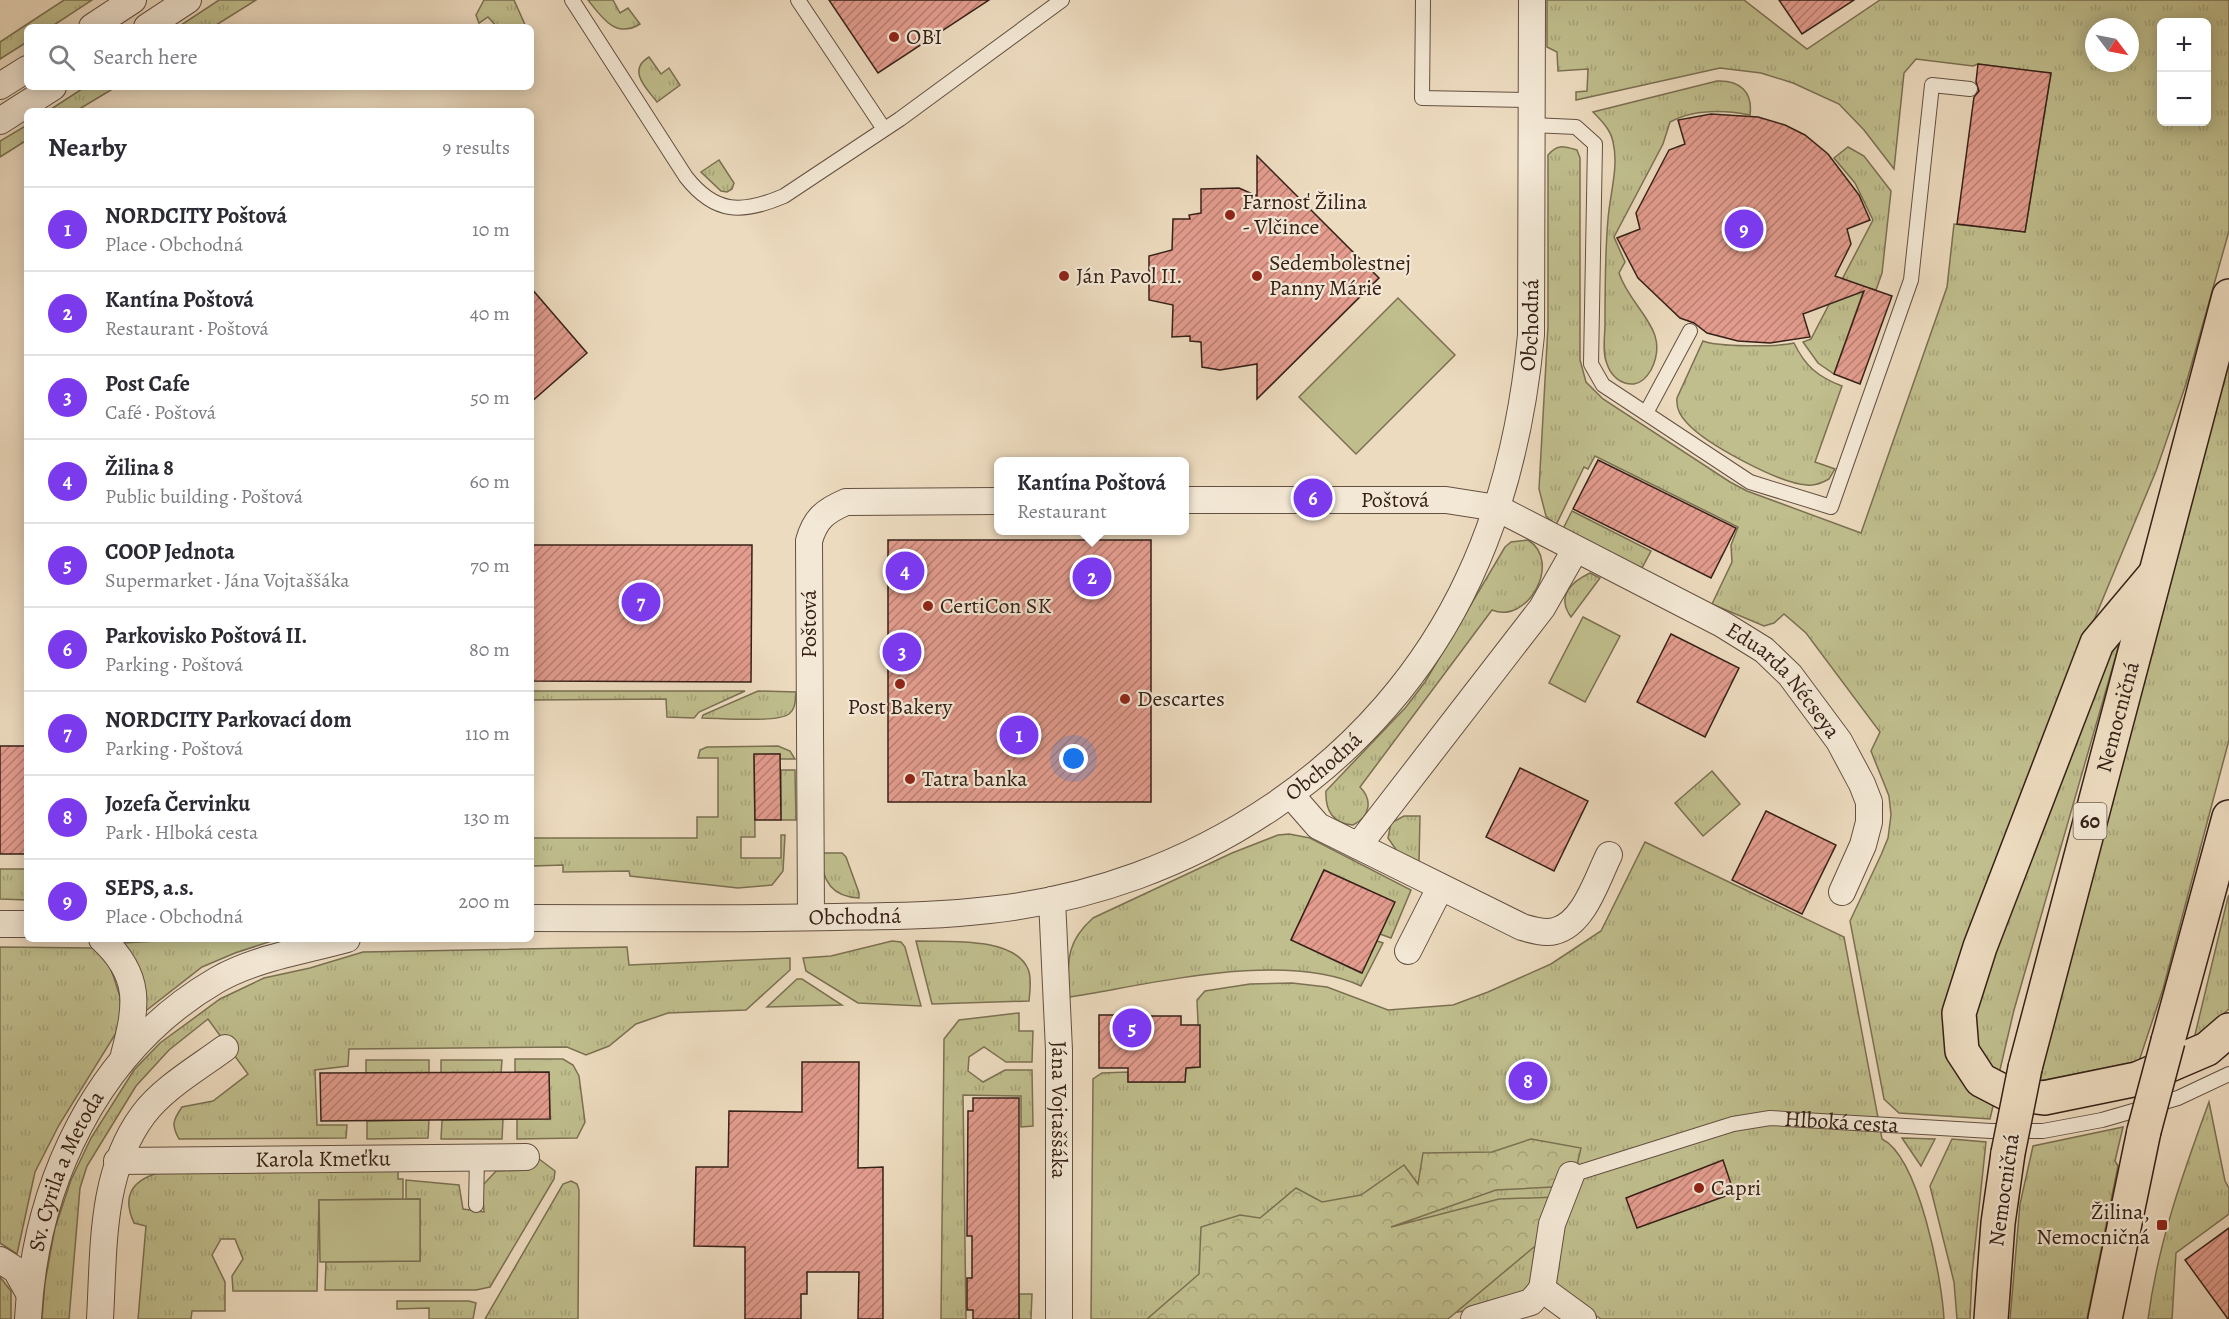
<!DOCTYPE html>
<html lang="en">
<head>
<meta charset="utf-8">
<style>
	:root { --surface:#fff; --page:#f7f7f7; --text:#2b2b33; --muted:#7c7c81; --line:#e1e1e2; --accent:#7c3aed }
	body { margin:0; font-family:Alegreya,serif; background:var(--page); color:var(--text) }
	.controls { position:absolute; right:18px; top:18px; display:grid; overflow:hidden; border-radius:9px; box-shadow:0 3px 15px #0003 }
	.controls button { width:54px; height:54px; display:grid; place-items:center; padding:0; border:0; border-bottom:2px solid var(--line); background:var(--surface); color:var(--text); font:30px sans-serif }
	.compass { position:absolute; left:2085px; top:18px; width:54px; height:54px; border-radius:50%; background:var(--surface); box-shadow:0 3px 15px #0003; rotate:122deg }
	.you { position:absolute; left:1074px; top:759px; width:21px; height:21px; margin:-15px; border:4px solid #fff; border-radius:50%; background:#1a73e8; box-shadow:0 0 0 9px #1a73e833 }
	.badge { display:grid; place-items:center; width:39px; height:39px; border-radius:50%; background:var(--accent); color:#fff; font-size:20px; font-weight:700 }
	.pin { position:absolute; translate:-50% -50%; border:3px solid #fff; box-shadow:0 2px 6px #0006 }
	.popup { position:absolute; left:994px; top:457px; width:195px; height:78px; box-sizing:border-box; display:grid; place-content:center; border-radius:9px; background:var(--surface); filter:drop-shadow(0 2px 4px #0005); font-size:20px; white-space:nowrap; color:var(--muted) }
	.popup b { font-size:22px; color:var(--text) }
	.popup::after { content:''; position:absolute; left:50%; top:100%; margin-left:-12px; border:12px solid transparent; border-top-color:var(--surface) }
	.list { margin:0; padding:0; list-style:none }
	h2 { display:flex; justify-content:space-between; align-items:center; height:78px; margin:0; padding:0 24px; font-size:26px }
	h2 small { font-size:20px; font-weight:400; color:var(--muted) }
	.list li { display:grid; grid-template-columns:39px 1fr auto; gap:18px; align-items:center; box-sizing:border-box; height:84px; padding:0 24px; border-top:2px solid var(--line) }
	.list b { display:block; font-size:22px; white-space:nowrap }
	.list p { margin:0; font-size:20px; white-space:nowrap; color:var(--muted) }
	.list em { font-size:20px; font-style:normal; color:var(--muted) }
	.icon { flex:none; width:33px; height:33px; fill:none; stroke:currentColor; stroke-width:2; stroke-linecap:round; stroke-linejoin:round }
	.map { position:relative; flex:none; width:2229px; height:1319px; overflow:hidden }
	.search { position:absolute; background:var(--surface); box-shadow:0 3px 15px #0003; left:24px; top:24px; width:510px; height:66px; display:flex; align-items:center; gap:15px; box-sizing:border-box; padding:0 21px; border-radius:9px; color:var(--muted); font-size:22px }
	.panel { position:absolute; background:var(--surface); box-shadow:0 3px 15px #0003; left:24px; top:108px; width:510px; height:834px; border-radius:9px }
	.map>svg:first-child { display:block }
	.grass { fill:url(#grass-tufts); stroke:#7b7052; stroke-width:1.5; fill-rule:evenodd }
	.forest { fill:url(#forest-crowns); stroke:#7b7052; stroke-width:1.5 }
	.pitch { fill:#c0be8d; stroke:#7b7052; stroke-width:1.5 }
	.building { fill:url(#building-hatch); stroke:#362118; stroke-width:1.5 }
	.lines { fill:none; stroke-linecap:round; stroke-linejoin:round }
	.lane-casing { stroke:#645042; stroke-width:16 }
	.street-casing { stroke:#645042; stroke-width:28 }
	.primary-casing { stroke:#362118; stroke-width:36 }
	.lane { stroke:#f3e8d5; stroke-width:14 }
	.street { stroke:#f3e8d5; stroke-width:26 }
	.primary { stroke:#eddbbf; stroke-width:33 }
	.primary-bridge-casing { stroke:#362118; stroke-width:36; stroke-linecap:butt }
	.primary-bridge { stroke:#eddbbf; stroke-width:33 }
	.poi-dot { fill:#8f2418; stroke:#f3e8d5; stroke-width:2 }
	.labels { text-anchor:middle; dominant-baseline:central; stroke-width:4.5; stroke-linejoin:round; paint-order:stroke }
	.shield { fill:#f3e8d5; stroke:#6f5d51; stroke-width:1.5 }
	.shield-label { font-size:21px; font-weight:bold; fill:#362118 }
	.poi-label { font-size:22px; fill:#362118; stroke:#f3e8d5; text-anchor:start }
	.street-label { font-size:22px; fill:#362118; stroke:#f3e8d5 }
</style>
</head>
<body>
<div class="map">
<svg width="2229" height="1319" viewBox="0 0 2229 1319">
	<defs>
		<pattern id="grass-tufts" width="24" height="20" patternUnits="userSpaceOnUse" patternTransform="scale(1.5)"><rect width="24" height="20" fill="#c0be8d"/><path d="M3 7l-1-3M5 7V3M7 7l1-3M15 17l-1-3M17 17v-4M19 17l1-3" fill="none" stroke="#a6a379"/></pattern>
		<pattern id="forest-crowns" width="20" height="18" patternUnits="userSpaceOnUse" patternTransform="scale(1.5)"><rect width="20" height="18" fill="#c0be8d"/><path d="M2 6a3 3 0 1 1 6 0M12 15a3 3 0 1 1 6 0" fill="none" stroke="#a6a379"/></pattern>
		<pattern id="building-hatch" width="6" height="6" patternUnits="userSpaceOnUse" patternTransform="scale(1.5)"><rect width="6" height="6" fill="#e39c8e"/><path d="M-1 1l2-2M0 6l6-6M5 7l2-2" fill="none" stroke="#b97f73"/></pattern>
	</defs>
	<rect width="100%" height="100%" fill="#eddbbf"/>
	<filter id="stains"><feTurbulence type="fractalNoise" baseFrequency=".00333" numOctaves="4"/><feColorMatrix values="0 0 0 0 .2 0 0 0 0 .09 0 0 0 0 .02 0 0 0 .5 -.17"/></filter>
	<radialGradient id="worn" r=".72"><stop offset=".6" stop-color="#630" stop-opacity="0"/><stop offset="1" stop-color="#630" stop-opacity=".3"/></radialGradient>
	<g class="grass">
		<path d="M64 0H92L51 27H27V42L0 59V42Z"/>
		<path d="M219 0H256L213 27H178Z"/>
		<path d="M484 0H514L526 27H497L488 17 479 23 476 15Z"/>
		<path d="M588 0H613L620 13 628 8 640 24C616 39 602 18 588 0Z"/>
		<path d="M1547 0H1744L1807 49 1880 0H2229V231L2186 384 2156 471 2072 673 1947 1005C1935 1053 1963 1071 1994 1102L1990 1119 1899 1113 1884 1099 1850 921 1881 855 1888 838 1891 815 1889 796 1871 751 1880 732 1806 633 1784 614 1774 623 1764 626 1712 604 1732 562 1731 545 1738 527 1595 456 1588 469 1584 467 1556 525 1546 516 1539 489 1548 326V155C1557 144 1563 146 1577 150L1580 158V360L1586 382 1603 399 1730 482 1747 491 1861 533 1947 287 1954 224 2025 232 2051 74 1978 64 1973 66 1916 59 1904 73 1894 169 1864 130 1839 104 1793 83 1761 73 1720 68 1576 100V92L1587 91 1588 69 1558 71 1557 52 1547 47ZM2162 22H2206V122H2162ZM2094 27H2130V63H2094Z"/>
		<path d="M649 57 661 74 669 68 680 85 657 102C646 88 627 70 649 57Z"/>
		<path d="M1717 81C1740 80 1753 92 1750 115 1725 110 1693 109 1670 122L1663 144 1614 237 1625 262 1619 273C1631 310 1672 329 1651 370 1647 377 1642 383 1634 384 1621 385 1611 376 1607 364 1602 352 1605 336 1605 323 1605 288 1605 253 1608 219 1610 194 1619 166 1613 142 1611 130 1601 120 1593 112Z"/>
		<path d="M85 87H116L76 111H48Z"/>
		<path d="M27 125V140L0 157V141Z"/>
		<path d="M1848 147 1864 156 1891 191 1882 273 1876 290 1865 287 1834 374 1818 363 1803 342 1811 339 1873 220 1855 183 1834 158Z"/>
		<path d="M719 160 734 183 732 189 727 192 721 191 701 172Z"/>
		<path d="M1703 341C1718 347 1776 347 1794 343 1805 366 1818 377 1842 386L1815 462 1835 469 1829 479C1822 483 1815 486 1807 485 1778 483 1706 444 1687 423 1680 416 1676 407 1677 398Z"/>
		<path d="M2229 362V740L2163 989 2139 1061 2040 1081 2061 984Z"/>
		<path d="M1572 511 1651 551 1642 568 1563 529Z"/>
		<path d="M1528 540C1563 562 1527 625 1492 610L1360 787C1373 800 1370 817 1353 825 1333 824 1325 810 1326 791L1406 707 1425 682 1505 547 1511 542Z"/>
		<path d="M1590 573 1600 578 1571 617C1556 596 1571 582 1590 573Z"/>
		<path d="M2125 608 2129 610 2014 1010 1999 1074C1974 1053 1974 1036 1973 1006Z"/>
		<path d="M531 691H745L699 712 694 718 667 717 666 699 531 700Z"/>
		<path d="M758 691 796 692C795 700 796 709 789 714 777 723 719 718 702 718L703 715Z"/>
		<path d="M778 746 790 751 795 759H780V754L754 755 755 837H741V858H781V835H785L783 871 772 885 738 888 630 876 629 871 563 872V865L533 866 531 872V838H697V817H718V758H698L700 750 707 747Z"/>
		<path d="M781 770H795L796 820H781Z"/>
		<path d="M1712 771 1740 804 1703 836 1675 803Z"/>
		<path d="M1404 816H1420L1419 863 1399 854 1388 838 1391 823Z"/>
		<path d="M1289 834 1310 838 1411 890 1391 938 1380 934 1394 902 1324 870 1291 940 1361 973 1377 941 1383 943 1361 986C1284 950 1153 984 1069 997 1068 961 1065 943 1093 918L1232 853 1278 835Z"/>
		<path d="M1645 842 1844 937 1882 1139C1919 1157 1942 1279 1944 1319H1601L1552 1286C1506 1304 1459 1314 1410 1319H1091L1093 1079 1102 1073 1128 1072V1082H1185L1186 1068 1200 1067 1197 1000 1205 991 1250 984 1292 983 1327 987 1388 1010 1453 1005 1488 992 1551 964 1601 931Z"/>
		<path d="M821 853H842L846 857 859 893V898C831 897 821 878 821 853Z"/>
		<path d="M0 869H27V900L0 899Z"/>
		<path d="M2229 895V1009L2194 1039 2228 897Z"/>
		<path d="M193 939H278L235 953 202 967 143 1013 123 943Z"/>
		<path d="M892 941 901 942 905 947 921 1006 858 1003 806 971 803 958 831 956Z"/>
		<path d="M916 941C945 942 1014 936 1028 969 1032 978 1030 991 1029 1001L932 1004Z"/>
		<path d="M0 947 94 948 107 960 114 978 120 997 121 1015 116 1033 59 1125 35 1172 17 1254 0 1243Z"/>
		<path d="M627 947 629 965 790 958V970L746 1010 668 1013 636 1024 609 1046 586 1055 567 1047 349 1049 348 1066 315 1070 317 1125H347L346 1138 179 1139C171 1125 173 1120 182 1107L213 1101 248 1074 208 1019 169 1050 136 1086 87 1166 80 1188 69 1319H42L45 1282 55 1228 71 1180 91 1138 134 1070 160 1043 220 999 264 978 310 968 363 952Z"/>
		<path d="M797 979H802L842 1005 767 1007Z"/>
		<path d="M1019 1013V1031H1033L1032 1062H1006L984 1047 969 1057 968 1071 983 1082 1005 1070H1032L1033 1126 1021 1127V1096L963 1095 966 1319H941L944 1039 959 1020Z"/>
		<path d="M515 1059H563L573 1065 579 1076 585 1122 577 1138 517 1139V1119L550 1118 549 1073 515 1072Z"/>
		<rect x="366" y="1060" width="63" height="13"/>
		<path d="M441 1060H502L501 1073H441Z"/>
		<path d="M2209 1102 2225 1181 2229 1188V1214L2176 1253 2172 1319H2148C2158 1243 2183 1173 2209 1102Z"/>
		<path d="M503 1119 502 1139H441L442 1120Z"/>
		<path d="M429 1120 428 1138 367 1139V1121Z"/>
		<path d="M2123 1127 2115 1161 2118 1166 2087 1319H2010L2020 1204 2033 1146Z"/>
		<path d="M1902 1138 1935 1139 1921 1166Z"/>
		<path d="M1952 1139 1986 1142 1972 1274 1970 1319H1957L1954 1282 1930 1186Z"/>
		<path d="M531 1153 555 1171 554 1179 490 1287 476 1290H325L326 1262 420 1261V1199H406V1180L459 1185 463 1209 484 1212 482 1186 496 1171 528 1170Z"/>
		<path d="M398 1170V1179H403V1199L319 1200 317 1291H233L232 1276 243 1259 235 1239H221L212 1255 225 1282V1311H192L191 1319H138L146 1226 134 1223C122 1197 131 1181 158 1173Z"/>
		<path d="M571 1181 577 1184 579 1190 578 1319H485L563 1184Z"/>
		<path d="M0 1277 11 1291V1319H0Z"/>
		<path d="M1019 1294H1032L1031 1319H1019Z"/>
		<path d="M397 1301H469L476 1303 473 1319H429V1308L397 1309Z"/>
	</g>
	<path class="forest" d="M1531 1139 1581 1148 1572 1186 1496 1190 1391 1227 1499 1199 1557 1197 1540 1242 1448 1319H1147L1199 1274 1201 1227 1240 1215 1260 1218 1296 1188 1322 1202 1361 1195 1404 1165 1418 1184 1423 1153 1492 1152Z"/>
	<g class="pitch">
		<path d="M1398 298 1455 355 1356 454 1299 397Z"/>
		<path d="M1583 617 1620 636 1585 702 1549 683Z"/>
		<path d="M420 1199V1261L320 1262 319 1200Z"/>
	</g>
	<g class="building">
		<path d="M829 0H989L878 73Z"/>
		<path d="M1779 0H1854L1802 34Z"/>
		<path d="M1978 64 2051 73 2025 232 1957 224 1974 97 1979 91 1976 82Z"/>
		<path d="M1711 114 1758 117 1785 125 1805 135 1828 154 1859 195 1870 220 1847 229 1851 244 1835 276 1892 296 1860 384 1834 374 1864 291 1803 314 1810 337 1770 343 1738 341 1707 333 1694 323 1680 318 1638 278 1617 238 1640 229 1636 213 1669 150 1685 144 1678 120Z"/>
		<path d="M1257 156 1379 278 1257 399V364L1220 370 1202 367 1201 342 1190 341V336L1172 337 1173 305 1149 300V256L1172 250 1173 219H1190L1189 215 1201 213V189L1239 188 1257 196Z"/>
		<path d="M531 288 587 353 531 402Z"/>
		<path d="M1598 460 1736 528 1711 578 1573 509Z"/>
		<rect x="888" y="540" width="263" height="262"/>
		<path d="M531 545H752L751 682 531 681Z"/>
		<path d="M1671 634 1739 668 1705 737 1637 702Z"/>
		<rect x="0" y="746" width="27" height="108"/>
		<path d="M754 754H780L781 820H755Z"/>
		<path d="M1520 768 1588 801 1554 871 1486 837Z"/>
		<path d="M1766 811 1836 845 1802 914 1732 880Z"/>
		<path d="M1324 870 1395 902 1362 973 1291 940Z"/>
		<path d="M1133 1008 1140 1016H1181V1025H1200V1067L1186 1068 1185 1082H1128V1068H1099V1015H1124Z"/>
		<path d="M802 1062H859L858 1168 883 1167V1319H858L859 1272H807V1294H801V1319H745V1247L694 1246 696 1167H728L729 1111 802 1112Z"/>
		<path d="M549 1072 550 1119 321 1121 320 1073Z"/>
		<path d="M973 1098H1019V1319H973V1310H967V1278H972V1236H967L968 1111H973Z"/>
		<path d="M1723 1160 1734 1193 1637 1228 1626 1198Z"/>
		<path d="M2229 1228V1319H2228L2185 1260Z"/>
	</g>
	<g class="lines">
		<g class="lane-casing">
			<g id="lane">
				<path d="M572 0 686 177C715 214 742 214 784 196L900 119 1062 0"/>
				<path d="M798 0 884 129"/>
				<path d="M1423 0 1422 98 1532 100"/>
				<path d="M1532 125 1576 127 1595 144 1591 364 1603 385 1750 482 1831 507 1911 280 1932 85 1970 89"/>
				<path d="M1646 413 1690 331"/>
				<path id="s1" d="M1571 1175 1733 1124 1770 1118 1991 1131H2043L2102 1120 2178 1098 2229 1074"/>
				<path d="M476 1205 477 1158"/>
			</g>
		</g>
		<g class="street-casing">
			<g id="street">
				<path d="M92 27 133 0"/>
				<path d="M147 27 188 0"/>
				<path d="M0 86 27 69"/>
				<path d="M0 121 53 87"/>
				<path id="s2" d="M1185 500H1446L1497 508 1722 624 1764 650 1790 675 1839 741 1862 784 1869 802V822L1863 845 1842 892"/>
				<path d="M1291 795 1318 826 1522 927C1532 930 1545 934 1555 931 1584 924 1597 879 1609 855"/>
				<path d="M1358 846 1542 608 1575 550"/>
				<path id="s3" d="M1052 900 1059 1050V1319"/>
				<path d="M811 917 809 541C815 519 825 511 846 502L999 501"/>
				<path id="s4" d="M531 918C633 918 735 919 836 917 887 916 939 916 989 910 1192 889 1382 766 1469 578 1505 501 1523 420 1531 335L1532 0"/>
				<path d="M0 924H27"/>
				<path d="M102 939C142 976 137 1006 124 1055"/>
				<path d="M1408 951 1440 888"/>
				<path id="s5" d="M117 1161 526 1157"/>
				<path d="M0 1260 16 1270 29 1293"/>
				<path d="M1542 1289 1552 1224 1571 1175"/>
				<path d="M1542 1289 1583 1319"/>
				<path id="s6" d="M28 1319C35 1184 96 1050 217 980 255 958 304 951 347 939"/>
				<path d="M100 1319C104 1250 100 1173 143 1115 163 1088 198 1068 225 1048"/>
				<path d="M1474 1319 1531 1302 1542 1289"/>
			</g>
		</g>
		<g class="primary-casing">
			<g id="primary">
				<path d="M2155 574 2097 643 1980 947 1959 1013 1962 1051 1981 1080 2006 1093 2044 1098 2137 1079 2207 1049 2229 1030"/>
				<path d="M2168 1041 2229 817"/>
				<path id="s7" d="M2025 1068 2229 296"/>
				<path d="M1991 1319 1998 1223 2008 1153"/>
				<path d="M2105 1319 2144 1131"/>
			</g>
		</g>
		<use href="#lane" class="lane"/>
		<use href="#street" class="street"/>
		<use href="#primary" class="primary"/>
		<g class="primary-bridge-casing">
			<g id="primary-bridge">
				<path d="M2144 1131 2168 1041"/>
				<path d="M2008 1153 2025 1068"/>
			</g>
		</g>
		<use href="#primary-bridge" class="primary-bridge"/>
	</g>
	<g class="poi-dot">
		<circle cx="894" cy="37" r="6"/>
		<circle cx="1230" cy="215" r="6"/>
		<circle cx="1064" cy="276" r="6"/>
		<circle cx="1257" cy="276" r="6"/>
		<circle cx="928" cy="606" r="6"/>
		<circle cx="900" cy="684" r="6"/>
		<circle cx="1125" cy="699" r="6"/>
		<circle cx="910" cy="779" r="6"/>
		<circle cx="1699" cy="1188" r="6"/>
		<rect x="2156" y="1219" width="12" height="12" rx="3"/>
	</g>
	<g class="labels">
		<rect class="shield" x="2073.5" y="803" width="33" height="36" rx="4.5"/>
		<g class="shield-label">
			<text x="2090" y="821">60</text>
		</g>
		<g class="poi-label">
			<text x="906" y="37">OBI</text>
			<text x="1242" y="202">Farnosť Žilina<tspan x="1242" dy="25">- Vlčince</tspan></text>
			<text x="1269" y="263">Sedembolestnej<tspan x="1269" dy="25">Panny Márie</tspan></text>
			<text x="1076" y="276">Ján Pavol II.</text>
			<text x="940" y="606">CertiCon SK</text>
			<text x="1137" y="699">Descartes</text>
			<text x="900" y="707" text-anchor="middle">Post Bakery</text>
			<text x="922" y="779">Tatra banka</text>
			<text x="1711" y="1188">Capri</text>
			<text x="2150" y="1212" text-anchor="end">Žilina,<tspan x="2150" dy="25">Nemocničná</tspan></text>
		</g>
		<g class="street-label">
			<text stroke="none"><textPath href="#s4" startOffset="1330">Obchodná</textPath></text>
			<text stroke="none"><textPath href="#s2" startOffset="210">Poštová</textPath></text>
			<text transform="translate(809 624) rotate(-90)">Poštová</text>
			<text stroke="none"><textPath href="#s2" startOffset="650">Eduarda Nécseya</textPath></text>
			<text stroke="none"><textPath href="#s7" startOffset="363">Nemocničná</textPath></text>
			<text stroke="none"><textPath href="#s4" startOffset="828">Obchodná</textPath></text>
			<text stroke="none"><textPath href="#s4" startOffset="324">Obchodná</textPath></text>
			<text stroke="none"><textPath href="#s3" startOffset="210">Jána Vojtaššáka</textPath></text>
			<text stroke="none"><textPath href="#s1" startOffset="279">Hlboká cesta</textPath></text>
			<text stroke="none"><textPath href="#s5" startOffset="206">Karola Kmeťku</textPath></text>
			<text stroke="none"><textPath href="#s6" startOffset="154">Sv. Cyrila a Metoda</textPath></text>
			<text transform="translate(2004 1190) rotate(-82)">Nemocničná</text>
		</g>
	</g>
	<rect width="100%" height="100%" filter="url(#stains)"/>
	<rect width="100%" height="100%" fill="url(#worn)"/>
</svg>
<div class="controls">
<button>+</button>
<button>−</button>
</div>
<svg class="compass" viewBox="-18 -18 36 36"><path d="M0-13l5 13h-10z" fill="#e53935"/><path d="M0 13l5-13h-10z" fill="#7c7c81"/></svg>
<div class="you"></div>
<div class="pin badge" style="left:1019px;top:735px">1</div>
<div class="pin badge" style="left:1092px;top:577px">2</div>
<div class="popup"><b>Kantína Poštová</b>Restaurant</div>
<div class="pin badge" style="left:902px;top:652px">3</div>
<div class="pin badge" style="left:905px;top:571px">4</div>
<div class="pin badge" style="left:1132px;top:1028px">5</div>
<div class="pin badge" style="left:1313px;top:498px">6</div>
<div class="pin badge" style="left:641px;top:602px">7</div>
<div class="pin badge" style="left:1528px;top:1081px">8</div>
<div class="pin badge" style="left:1744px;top:229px">9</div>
<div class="search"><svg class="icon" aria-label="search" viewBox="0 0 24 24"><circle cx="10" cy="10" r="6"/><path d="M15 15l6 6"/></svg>Search here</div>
<section class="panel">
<h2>Nearby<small>9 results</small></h2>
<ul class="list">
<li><span class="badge">1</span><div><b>NORDCITY Poštová</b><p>Place · Obchodná</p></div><em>10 m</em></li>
<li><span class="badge">2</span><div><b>Kantína Poštová</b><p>Restaurant · Poštová</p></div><em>40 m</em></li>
<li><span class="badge">3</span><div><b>Post Cafe</b><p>Café · Poštová</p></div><em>50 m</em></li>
<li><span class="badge">4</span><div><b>Žilina 8</b><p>Public building · Poštová</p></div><em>60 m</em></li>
<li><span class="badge">5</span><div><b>COOP Jednota</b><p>Supermarket · Jána Vojtaššáka</p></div><em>70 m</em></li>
<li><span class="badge">6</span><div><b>Parkovisko Poštová II.</b><p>Parking · Poštová</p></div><em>80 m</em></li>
<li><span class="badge">7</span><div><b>NORDCITY Parkovací dom</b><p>Parking · Poštová</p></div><em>110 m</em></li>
<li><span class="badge">8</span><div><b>Jozefa Červinku</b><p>Park · Hlboká cesta</p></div><em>130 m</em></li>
<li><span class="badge">9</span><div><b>SEPS, a.s.</b><p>Place · Obchodná</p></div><em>200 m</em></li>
</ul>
</section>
</div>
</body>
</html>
